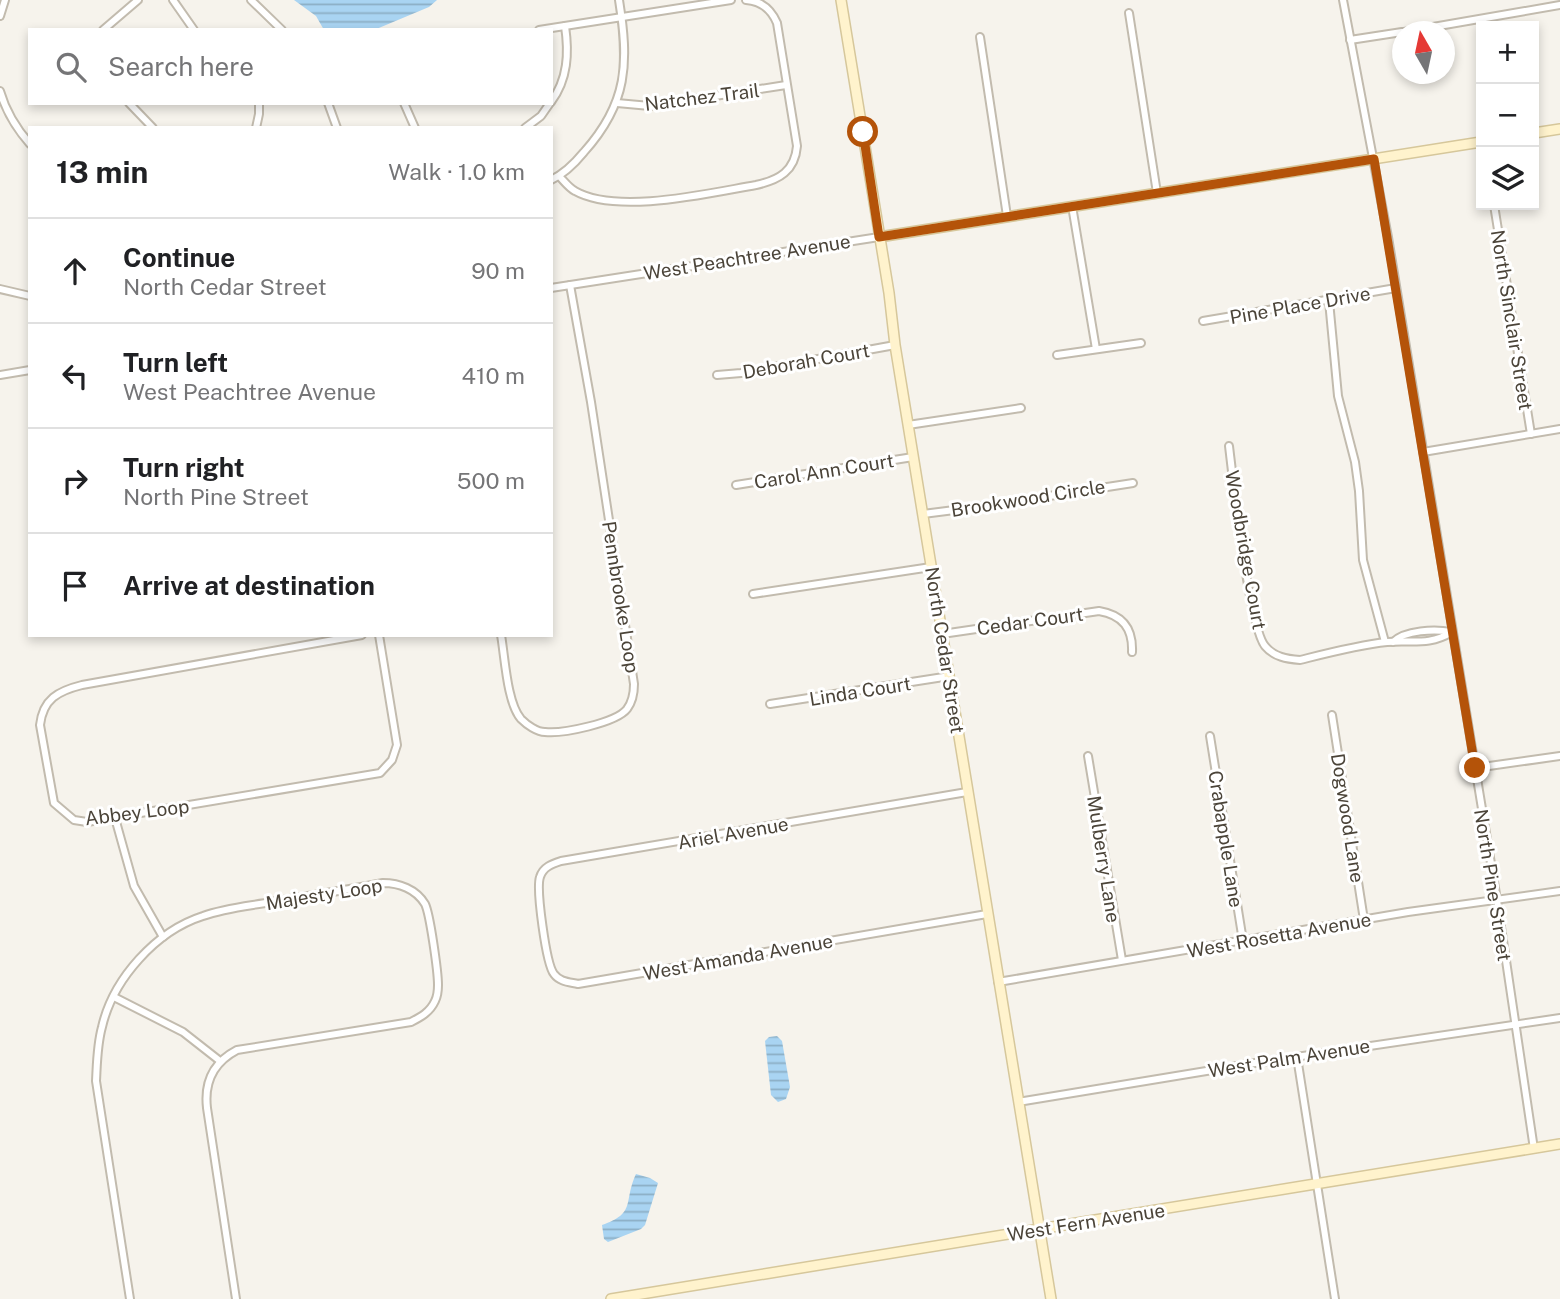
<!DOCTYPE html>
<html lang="en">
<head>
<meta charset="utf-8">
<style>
	:root { --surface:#fff; --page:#f2f2f2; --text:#202124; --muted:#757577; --line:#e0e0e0 }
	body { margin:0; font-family:"Public Sans",sans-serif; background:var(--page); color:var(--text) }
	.controls { position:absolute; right:21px; top:21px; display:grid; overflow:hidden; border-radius:0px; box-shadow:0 4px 10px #0003 }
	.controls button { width:63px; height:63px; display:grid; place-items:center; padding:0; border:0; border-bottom:2px solid var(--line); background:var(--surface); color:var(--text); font:35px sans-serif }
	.compass { position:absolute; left:1392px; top:21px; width:63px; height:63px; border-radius:50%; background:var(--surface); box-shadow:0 4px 10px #0003; rotate:351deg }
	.stop { position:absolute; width:21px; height:21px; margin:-16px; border:5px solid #b45309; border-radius:50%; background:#fff }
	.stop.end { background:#b45309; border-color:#fff; box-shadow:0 2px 7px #0008 }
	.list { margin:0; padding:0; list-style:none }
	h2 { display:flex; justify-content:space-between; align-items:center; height:91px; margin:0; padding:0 28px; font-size:30px }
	h2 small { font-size:23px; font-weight:400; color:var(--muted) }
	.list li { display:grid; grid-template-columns:46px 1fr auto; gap:21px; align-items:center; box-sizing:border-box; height:105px; padding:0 28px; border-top:2px solid var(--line) }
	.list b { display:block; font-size:26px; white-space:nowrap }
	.list p { margin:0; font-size:23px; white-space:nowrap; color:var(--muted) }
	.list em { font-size:23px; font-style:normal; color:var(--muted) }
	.icon { flex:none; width:38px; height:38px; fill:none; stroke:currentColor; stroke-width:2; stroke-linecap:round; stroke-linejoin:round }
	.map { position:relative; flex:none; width:1560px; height:1299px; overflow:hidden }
	.search { position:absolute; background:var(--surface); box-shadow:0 4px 10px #0003; left:28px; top:28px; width:525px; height:77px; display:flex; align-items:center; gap:18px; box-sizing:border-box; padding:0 24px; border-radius:0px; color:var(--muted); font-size:26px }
	.panel { position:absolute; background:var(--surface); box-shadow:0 4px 10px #0003; left:28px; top:126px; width:525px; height:511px; border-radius:0px }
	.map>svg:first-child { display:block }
	.water { fill:url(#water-rules) }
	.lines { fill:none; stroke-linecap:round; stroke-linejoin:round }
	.street-casing { stroke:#c2bbae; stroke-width:10 }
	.secondary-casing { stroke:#d6c79b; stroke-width:12 }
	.street { stroke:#fff; stroke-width:6 }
	.secondary { stroke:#fff3cd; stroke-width:9 }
	.route { stroke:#b45309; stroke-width:9 }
	.labels { text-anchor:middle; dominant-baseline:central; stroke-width:6; stroke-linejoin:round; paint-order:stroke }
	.street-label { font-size:19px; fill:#4b4439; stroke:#fff }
</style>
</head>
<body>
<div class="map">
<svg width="1560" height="1299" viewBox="0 0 1560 1299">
	<defs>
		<pattern id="water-rules" width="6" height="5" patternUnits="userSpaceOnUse" patternTransform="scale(1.75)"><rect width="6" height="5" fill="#a9d4f2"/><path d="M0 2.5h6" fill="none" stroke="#8caec5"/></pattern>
	</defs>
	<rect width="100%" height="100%" fill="#f6f3ec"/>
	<g class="water">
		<path d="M294 0H437L429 7 374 30H324L316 16Z"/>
		<path d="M777 1036 782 1041 790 1087 786 1099 778 1102 771 1095 765 1041 769 1037Z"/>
		<path d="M636 1174 650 1178 658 1183 645 1225 641 1229 608 1242 604 1239 602 1225C637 1213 623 1202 636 1174Z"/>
	</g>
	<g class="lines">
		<g class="street-casing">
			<g id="street">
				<path d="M173 0 194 30"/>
				<path d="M251 0 282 30"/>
				<path d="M1343 0 1388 237 1497 900 1534 1149"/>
				<path d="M1129 13 1157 193"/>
				<path d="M0 16 5 0"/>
				<path d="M103 30 138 0"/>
				<path d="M539 30 731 0"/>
				<path d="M1404 32 1560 5"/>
				<path d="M980 37 1007 216"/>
				<path d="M1350 40 1402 32"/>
				<path d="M0 91C6 112 16 128 30 144"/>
				<path d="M551 102C568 79 569 53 565 26"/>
				<path d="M129 103 153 128"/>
				<path d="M328 103 337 128"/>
				<path d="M404 103 415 128"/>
				<path d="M617 103 650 106 786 85"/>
				<path d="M256 128 259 114V103"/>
				<path d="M525 128 541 116 550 103"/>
				<path d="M559 176C564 181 569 188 575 191 617 215 709 193 756 185 779 180 795 171 797 146L777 23C771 9 761 1 746 0"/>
				<path d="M551 180C564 174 575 163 584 152 628 103 629 63 619 0"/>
				<path d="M1494 205 1531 434"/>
				<path d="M1072 206 1096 349"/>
				<path d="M551 288 879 237"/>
				<path d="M0 289 30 296"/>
				<path d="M1329 301 1338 396 1355 462 1359 491 1363 560 1385 642"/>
				<path d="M1203 321 1396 288"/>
				<path d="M1057 355 1141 343"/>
				<path d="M0 375 30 370"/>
				<path d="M717 375 741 373 895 345"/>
				<path d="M908 425 1021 408"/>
				<path d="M1229 446C1233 479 1249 627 1265 646 1274 657 1287 659 1300 660 1328 653 1358 645 1387 642 1412 640 1429 646 1452 632"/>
				<path d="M1423 452 1560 429"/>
				<path d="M736 485 913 457"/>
				<path d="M923 514 978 507 1133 483"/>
				<path d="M753 594 931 567"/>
				<path d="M942 634 1099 611C1123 615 1133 629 1132 652"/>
				<path d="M362 635 82 685C58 691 43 699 40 725L54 803 74 820 87 822 380 773 392 760 397 745 379 635"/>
				<path d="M501 635C505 658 507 703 521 719 527 725 537 732 545 732 562 734 616 723 627 709 633 701 634 693 634 684L591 402 570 285"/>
				<path d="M1393 642C1405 630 1435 629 1451 632"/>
				<path d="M770 704 950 676"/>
				<path d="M1332 715 1364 920"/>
				<path d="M1210 736 1243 941"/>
				<path d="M1088 756 1122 960"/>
				<path d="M1475 768 1560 756"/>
				<path d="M967 792 561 861C552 864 543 867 540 877 536 889 546 964 554 974 560 982 569 982 578 984L987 914"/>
				<path d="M115 818 134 886 163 937"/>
				<path d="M998 982 1408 912 1560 891"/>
				<path d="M114 997 183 1032 220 1061"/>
				<path d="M1297 1057 1335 1299"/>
				<path d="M1018 1102 1255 1063 1560 1018"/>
				<path d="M130 1299 96 1081C97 1063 97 1045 102 1027 113 979 156 931 203 916 225 908 249 906 271 902 309 896 346 890 383 883 399 883 416 889 425 904 430 914 438 972 438 985 438 990 437 997 435 1001 430 1012 421 1017 411 1022L237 1050C214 1062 204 1082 207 1108L236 1299"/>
			</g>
		</g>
		<g class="secondary-casing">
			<g id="secondary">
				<path d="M841 0 889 293 895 345 1051 1299"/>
				<path d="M1534 133 1560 129"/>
				<path d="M879 237 1481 142"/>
				<path d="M611 1299 1560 1144"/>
			</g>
		</g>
		<use href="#street" class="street"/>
		<use href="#secondary" class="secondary"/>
	</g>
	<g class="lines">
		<path class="route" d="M863 132 879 237 1374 159 1475 768"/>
	</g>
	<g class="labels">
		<g class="street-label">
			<text transform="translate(702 97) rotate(-7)">Natchez Trail</text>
			<text transform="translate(747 257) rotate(-9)">West Peachtree Avenue</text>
			<text transform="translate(1300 305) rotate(-10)">Pine Place Drive</text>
			<text transform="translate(1512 320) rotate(81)">North Sinclair Street</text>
			<text transform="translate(806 361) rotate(-10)">Deborah Court</text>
			<text transform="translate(824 471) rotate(-9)">Carol Ann Court</text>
			<text transform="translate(1028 498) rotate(-9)">Brookwood Circle</text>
			<text transform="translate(1246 550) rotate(80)">Woodbridge Court</text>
			<text transform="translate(621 597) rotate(81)">Pennbrooke Loop</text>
			<text transform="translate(1030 621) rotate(-8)">Cedar Court</text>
			<text transform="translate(945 650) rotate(81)">North Cedar Street</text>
			<text transform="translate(860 691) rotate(-9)">Linda Court</text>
			<text transform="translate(137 812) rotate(-7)">Abbey Loop</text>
			<text transform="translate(1348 818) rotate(81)">Dogwood Lane</text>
			<text transform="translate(733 833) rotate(-10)">Ariel Avenue</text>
			<text transform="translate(1226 839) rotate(81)">Crabapple Lane</text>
			<text transform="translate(1104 859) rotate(81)">Mulberry Lane</text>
			<text transform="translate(1493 885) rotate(81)">North Pine Street</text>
			<text transform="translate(324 894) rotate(-9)">Majesty Loop</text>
			<text transform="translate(1279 935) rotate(-10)">West Rosetta Avenue</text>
			<text transform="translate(738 957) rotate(-10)">West Amanda Avenue</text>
			<text transform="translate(1289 1058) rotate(-9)">West Palm Avenue</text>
			<text transform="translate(1086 1222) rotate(-9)">West Fern Avenue</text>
		</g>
	</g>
</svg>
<div class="controls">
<button>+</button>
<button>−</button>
<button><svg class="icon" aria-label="layers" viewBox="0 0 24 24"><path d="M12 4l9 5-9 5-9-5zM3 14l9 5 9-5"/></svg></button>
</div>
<svg class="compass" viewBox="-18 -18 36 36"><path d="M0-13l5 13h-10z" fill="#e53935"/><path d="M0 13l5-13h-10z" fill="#757577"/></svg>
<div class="stop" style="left:863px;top:132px"></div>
<div class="stop end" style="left:1475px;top:768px"></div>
<div class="search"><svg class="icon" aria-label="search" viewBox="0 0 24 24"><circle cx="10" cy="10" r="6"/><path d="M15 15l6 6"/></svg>Search here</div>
<section class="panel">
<h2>13 min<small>Walk · 1.0 km</small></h2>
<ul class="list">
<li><svg class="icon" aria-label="ahead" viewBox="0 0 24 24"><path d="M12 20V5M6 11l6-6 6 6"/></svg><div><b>Continue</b><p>North Cedar Street</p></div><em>90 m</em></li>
<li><svg class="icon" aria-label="left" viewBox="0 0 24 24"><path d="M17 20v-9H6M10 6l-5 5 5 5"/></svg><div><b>Turn left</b><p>West Peachtree Avenue</p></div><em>410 m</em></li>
<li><svg class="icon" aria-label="right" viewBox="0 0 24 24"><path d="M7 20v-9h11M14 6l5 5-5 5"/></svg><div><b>Turn right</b><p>North Pine Street</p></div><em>500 m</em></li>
<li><svg class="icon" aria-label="arrive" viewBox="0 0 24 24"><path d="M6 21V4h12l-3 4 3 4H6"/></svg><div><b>Arrive at destination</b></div></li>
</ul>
</section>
</div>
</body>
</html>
